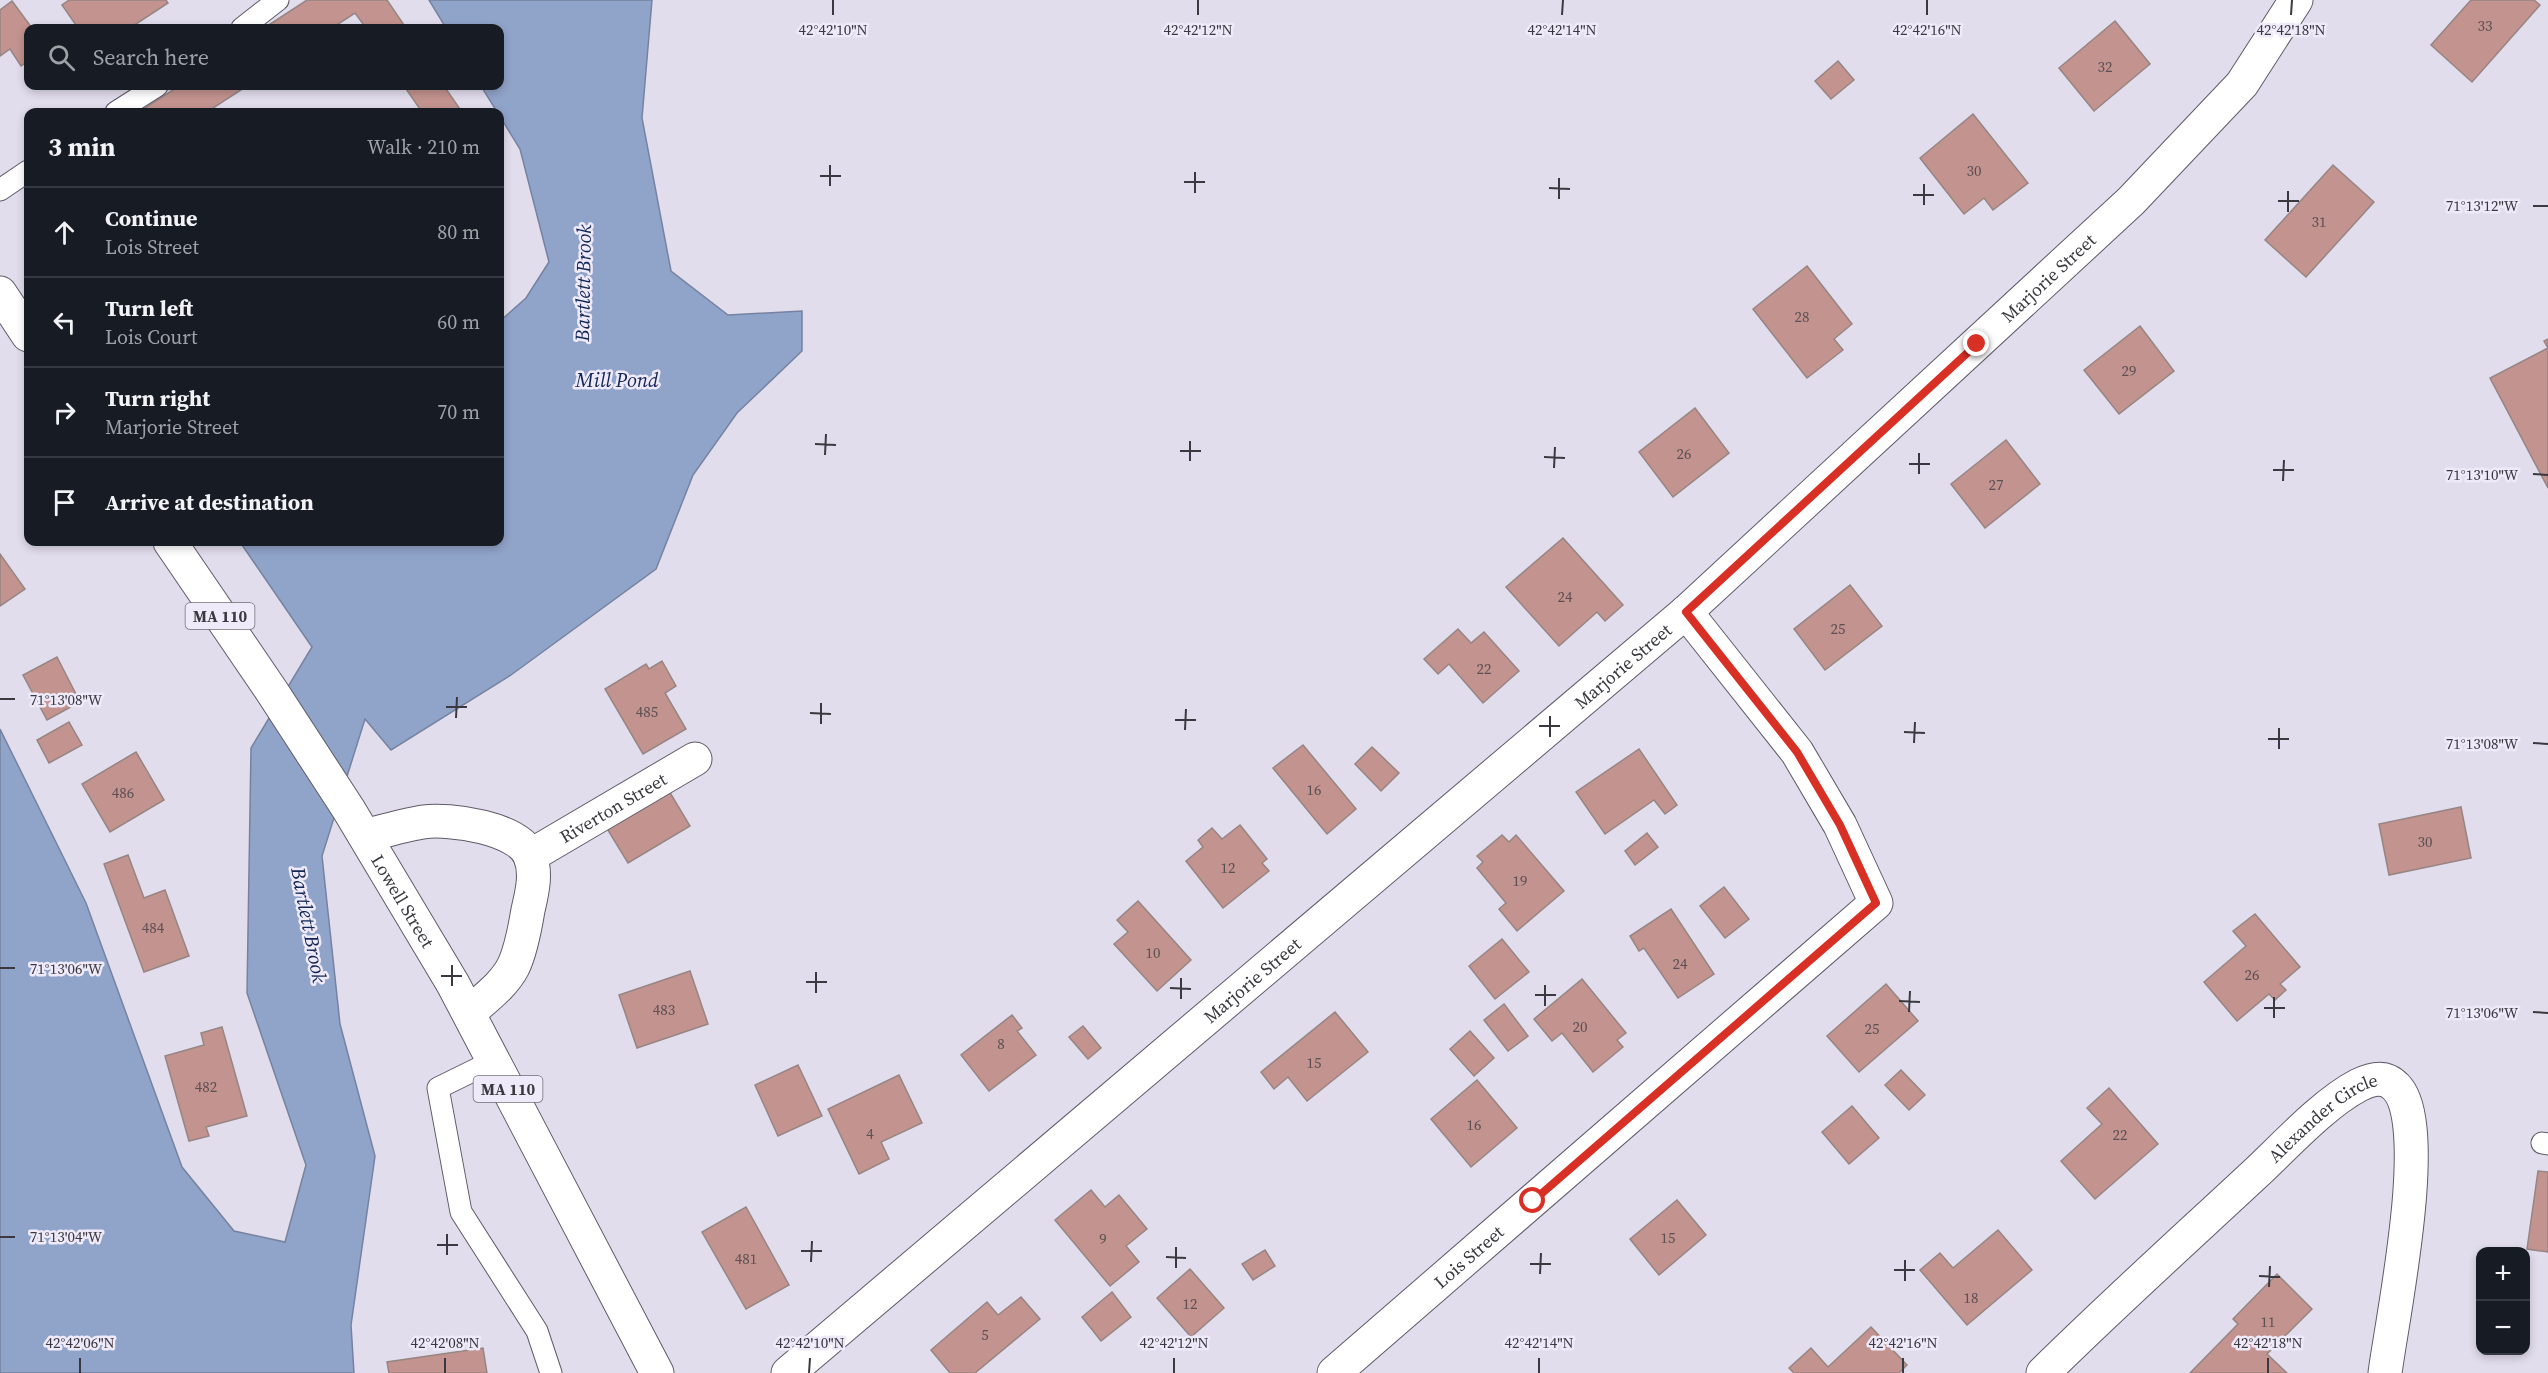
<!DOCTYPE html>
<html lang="en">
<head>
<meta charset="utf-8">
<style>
	:root { --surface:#171b24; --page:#20242c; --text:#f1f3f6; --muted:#9ea1a6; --line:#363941 }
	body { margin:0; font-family:"Source Serif 4",serif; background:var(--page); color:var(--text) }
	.controls { position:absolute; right:18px; bottom:18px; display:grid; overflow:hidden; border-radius:12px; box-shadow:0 3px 9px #0003 }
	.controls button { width:54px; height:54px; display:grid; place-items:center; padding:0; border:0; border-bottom:2px solid var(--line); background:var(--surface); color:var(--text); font:30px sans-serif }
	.stop { position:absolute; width:18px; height:18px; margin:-14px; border:4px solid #d93025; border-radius:50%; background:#fff }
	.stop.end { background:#d93025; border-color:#fff; box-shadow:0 2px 6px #0008 }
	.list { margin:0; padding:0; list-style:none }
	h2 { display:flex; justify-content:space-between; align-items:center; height:78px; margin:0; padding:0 24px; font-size:26px }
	h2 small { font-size:20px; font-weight:400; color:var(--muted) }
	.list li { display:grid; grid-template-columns:39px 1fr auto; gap:18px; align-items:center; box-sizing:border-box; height:90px; padding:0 24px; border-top:2px solid var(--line) }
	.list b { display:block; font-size:22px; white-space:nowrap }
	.list p { margin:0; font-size:20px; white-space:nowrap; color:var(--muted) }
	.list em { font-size:20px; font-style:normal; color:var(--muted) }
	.icon { flex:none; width:33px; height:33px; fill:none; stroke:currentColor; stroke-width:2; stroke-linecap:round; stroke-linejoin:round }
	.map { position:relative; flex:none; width:2548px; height:1373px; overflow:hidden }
	.search { position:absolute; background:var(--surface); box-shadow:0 3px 9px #0003; left:24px; top:24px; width:480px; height:66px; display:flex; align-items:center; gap:15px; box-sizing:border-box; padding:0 21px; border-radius:12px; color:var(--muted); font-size:22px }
	.panel { position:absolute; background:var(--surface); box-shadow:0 3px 9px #0003; left:24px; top:108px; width:480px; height:438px; border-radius:12px }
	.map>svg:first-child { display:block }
	.water { fill:#90a3c9; stroke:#7683a0; stroke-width:1.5 }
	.building { fill:#c3938f; stroke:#968583; stroke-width:1.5 }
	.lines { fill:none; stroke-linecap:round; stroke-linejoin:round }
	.service-casing { stroke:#5f5b68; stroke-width:23 }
	.minor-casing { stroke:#5f5b68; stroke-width:35 }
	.primary-casing { stroke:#5f5b68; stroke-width:35 }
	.service { stroke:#fff; stroke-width:21 }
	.minor { stroke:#fff; stroke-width:33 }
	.primary { stroke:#fff; stroke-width:33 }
	.route { stroke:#d93025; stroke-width:8 }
	.ticks { fill:none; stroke:#3b393f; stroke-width:2 }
	.labels { text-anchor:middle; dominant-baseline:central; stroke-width:5; stroke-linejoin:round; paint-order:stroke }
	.number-label { font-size:15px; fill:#5d5053 }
	.shield { fill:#efeafa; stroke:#716e77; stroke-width:1.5 }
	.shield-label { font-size:16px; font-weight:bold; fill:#3b393f }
	.street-label { font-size:18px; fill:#3b393f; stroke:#efeafa }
	.water-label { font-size:20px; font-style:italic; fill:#112655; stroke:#efeafa }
	.ticks-label { font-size:15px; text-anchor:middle; fill:#3b393f; stroke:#efeafa; stroke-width:5; stroke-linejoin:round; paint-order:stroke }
</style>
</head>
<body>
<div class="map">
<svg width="2548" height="1373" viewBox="0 0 2548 1373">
	<rect width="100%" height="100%" fill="#e2dded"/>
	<path class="water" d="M429 0H652L642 118 671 271 728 315 802 311V351L737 413 693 475 656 569 511 675 391 750 365 719 322 856 340 1024 375 1156 351 1325 354 1373H0V729L86 903 182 1167 234 1231 285 1242 306 1165 247 993 251 748 312 647 240 542H500V321L526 298 549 262 520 149 481 86H500V28H446Z"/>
	<g class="building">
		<path d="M69 0H166L168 3 130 28H78L62 5Z"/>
		<path d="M307 0H387L406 28H366L355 13 332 28H264Z"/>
		<path d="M2471 0H2534L2540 5 2472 82 2431 45Z"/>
		<path d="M12 1 32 28H28V61L21 66 10 49 0 56V10Z"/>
		<path d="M2115 21 2150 64 2094 111 2059 68Z"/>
		<path d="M1838 61 1854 80 1831 99 1815 81Z"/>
		<path d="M179 86H247L207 112H139Z"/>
		<path d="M404 86H444L462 112H422Z"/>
		<path d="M1973 114 2028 183 1993 210 1984 198 1964 214 1920 158Z"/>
		<path d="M2333 165 2374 202 2306 277 2265 240Z"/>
		<path d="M1807 266 1852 324 1834 339 1843 350 1807 378 1753 309Z"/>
		<path d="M2140 326 2174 371 2119 414 2084 370Z"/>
		<path d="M2548 339V488L2490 378 2548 348 2544 341Z"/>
		<path d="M1695 408 1729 453 1673 497 1639 452Z"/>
		<path d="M2006 440 2040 484 1985 528 1951 484Z"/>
		<path d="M1563 538 1623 605 1605 621 1597 612 1559 646 1506 587Z"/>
		<path d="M0 554 25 589 0 606Z"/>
		<path d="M1850 585 1882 626 1825 670 1794 629Z"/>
		<path d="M1458 629 1471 643 1484 632 1519 671 1483 703 1449 664 1438 674 1424 659Z"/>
		<path d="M57 657 80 702 47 720 23 675Z"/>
		<path d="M662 661 676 686 665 693 686 729 643 754 605 689 646 664 649 669Z"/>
		<path d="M69 722 82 745 49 763 37 740Z"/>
		<path d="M1303 745 1356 809 1327 834 1273 768Z"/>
		<path d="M1372 747 1399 773 1381 791 1355 764Z"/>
		<path d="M1639 749 1677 805 1665 814 1654 800 1605 834 1576 792Z"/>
		<path d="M136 752 164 800 110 832 82 784Z"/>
		<path d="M666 786 690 826 628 863 603 822Z"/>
		<path d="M2461 807 2471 858 2389 875 2379 824Z"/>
		<path d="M1240 825 1267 859 1262 863 1269 871 1223 908 1186 861 1203 847 1198 840 1212 828 1222 839Z"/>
		<path d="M1647 833 1658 847 1635 865 1625 851Z"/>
		<path d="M1502 835 1509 842 1516 835 1564 891 1517 931 1499 909 1506 903 1477 868 1483 862 1477 856Z"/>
		<path d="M128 855 144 898 165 890 189 956 144 972 104 864Z"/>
		<path d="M1724 887 1749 919 1725 938 1700 906Z"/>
		<path d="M1138 901 1191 960 1157 991 1114 944 1128 932 1117 920Z"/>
		<path d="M1671 909 1714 974 1678 998 1644 948 1639 951 1630 936Z"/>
		<path d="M2255 914 2300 967 2280 984 2286 990 2275 1000 2269 994 2237 1021 2204 982 2246 946 2233 931Z"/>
		<path d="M1502 939 1529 972 1495 999 1469 966Z"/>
		<path d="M690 971 708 1024 637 1048 619 995Z"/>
		<path d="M1582 979 1626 1033 1617 1040 1623 1047 1593 1072 1562 1033 1552 1041 1534 1019Z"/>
		<path d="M1886 984 1918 1021 1859 1072 1827 1036Z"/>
		<path d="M1504 1004 1528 1036 1508 1051 1484 1020Z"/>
		<path d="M1335 1012 1368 1052 1307 1101 1288 1077 1274 1089 1261 1072Z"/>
		<path d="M1012 1015 1022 1028 1017 1031 1036 1055 989 1091 961 1055Z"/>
		<path d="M1083 1026 1101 1048 1088 1059 1069 1037Z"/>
		<path d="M222 1027 247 1116 206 1127 209 1136 189 1141 165 1056 204 1045 201 1033Z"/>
		<path d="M1470 1031 1494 1058 1474 1076 1450 1049Z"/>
		<path d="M798 1065 822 1116 778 1136 755 1085Z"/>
		<path d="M1901 1070 1925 1095 1909 1110 1885 1085Z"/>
		<path d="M899 1075 922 1123 881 1142 889 1159 859 1174 828 1109Z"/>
		<path d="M1477 1080 1517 1128 1471 1167 1431 1119Z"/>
		<path d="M2109 1088 2158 1144 2095 1199 2061 1161 2102 1124 2087 1108Z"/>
		<path d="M1852 1106 1879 1138 1849 1164 1822 1132Z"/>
		<path d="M2538 1171 2548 1172V1252L2527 1249Z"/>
		<path d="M1091 1190 1105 1207 1119 1195 1147 1229 1126 1246 1139 1262 1110 1286 1055 1220Z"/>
		<path d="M1677 1200 1706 1235 1659 1275 1630 1239Z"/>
		<path d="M746 1207 789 1285 746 1309 702 1232Z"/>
		<path d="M1998 1230 2032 1270 1967 1325 1920 1270 1940 1253 1953 1268Z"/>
		<path d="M1265 1250 1275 1266 1253 1280 1242 1264Z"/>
		<path d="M1190 1269 1224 1308 1191 1337 1157 1298Z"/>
		<path d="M2277 1274 2312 1309 2267 1354 2287 1373H2190L2238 1324 2233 1319Z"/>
		<path d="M1112 1292 1131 1317 1101 1341 1082 1317Z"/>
		<path d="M1021 1297 1040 1319 975 1373H950L931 1350 987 1302 998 1315Z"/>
		<path d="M1871 1327 1907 1365 1899 1373H1794L1789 1368 1811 1348 1828 1367Z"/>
		<path d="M483 1348 487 1373H389L387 1362Z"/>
	</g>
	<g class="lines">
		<g class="service-casing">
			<g id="service">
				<path d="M242 28 278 0"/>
				<path d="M116 112 157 86"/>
				<path d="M0 190 28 171"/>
				<path d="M493 1061 438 1088 461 1212 537 1331 551 1373"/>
				<path d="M2542 1143 2548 1144"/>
			</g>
		</g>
		<g class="minor-casing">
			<g id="minor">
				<path d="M365 836C384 831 404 825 423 822 450 818 519 828 530 856 537 873 532 893 528 910 525 928 521 951 513 967 503 986 484 999 469 1013"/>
				<path id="s1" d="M530 856 695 759"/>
				<path id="s2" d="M788 1373 1686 612 2131 201 2242 84 2296 0"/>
				<path id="s3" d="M1334 1373 1876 903 1840 825 1797 752 1686 612"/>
				<path id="s4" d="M2043 1373C2112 1305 2184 1240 2255 1174 2284 1147 2324 1103 2359 1085 2371 1079 2385 1075 2396 1087 2433 1124 2392 1319 2385 1373"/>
			</g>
		</g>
		<g class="primary-casing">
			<g id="primary">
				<path d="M0 293 28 335"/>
				<path id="s5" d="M170 542 271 690 349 810 453 984 657 1373"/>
			</g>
		</g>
		<use href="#service" class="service"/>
		<use href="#minor" class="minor"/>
		<use href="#primary" class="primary"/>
	</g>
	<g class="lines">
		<path class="route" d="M1533 1201 1876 903 1840 825 1797 752 1686 612 1977 344"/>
	</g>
	<path class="ticks" d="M833 15V0M1198 15V0M1562 15 1563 0M1927 15V0M2291 15 2292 0M820 176H841M1184 182H1205M830 186V165M1549 188 1570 189M1195 193V172M1913 195H1934M1559 199V178M2278 201H2299M1924 205V184M2533 206H2548M2288 212V191M815 444 836 445M1180 451H1201M825 455 826 434M1544 457 1565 458M1190 461V441M1909 464H1930M1554 468 1555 447M2273 470H2294M1919 474V453M2533 474 2548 475M2283 481 2284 460M0 699H15M446 707H467M810 713 831 714M456 718 457 697M1175 720H1196M821 724V703M1539 726H1560M1185 730 1186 709M1904 732 1925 733M1550 737V716M2268 739H2289M1914 743 1915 722M2533 743 2548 744M2279 749V728M0 968H15M441 976H462M806 982H827M452 986V965M1170 988 1191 989M816 993V972M1535 995H1556M1181 999V978M1899 1001 1920 1002M1545 1006V985M2264 1008H2285M1909 1012 1910 991M2533 1012 2548 1013M2274 1018V997M0 1237H15M437 1245H458M801 1251H822M447 1255V1234M1166 1257 1186 1258M811 1262 812 1241M1530 1264H1551M1176 1268V1247M1894 1270H1915M1540 1274 1541 1253M2259 1276 2280 1277M1905 1281V1260M2269 1287 2270 1266M80 1373V1358M445 1373V1358M809 1373 810 1358M1174 1373V1358M1539 1373V1358M1903 1373V1358M2268 1373V1358"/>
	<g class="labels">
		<g class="number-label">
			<text x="2485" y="25">33</text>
			<text x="2105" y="66">32</text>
			<text x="1974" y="170">30</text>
			<text x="2319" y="221">31</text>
			<text x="1802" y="316">28</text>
			<text x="2129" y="370">29</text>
			<text x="1684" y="453">26</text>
			<text x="1996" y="484">27</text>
			<text x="1565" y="596">24</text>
			<text x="1838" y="628">25</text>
			<text x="1484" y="668">22</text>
			<text x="647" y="711">485</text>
			<text x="1314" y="789">16</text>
			<text x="123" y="792">486</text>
			<text x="2425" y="841">30</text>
			<text x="1228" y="867">12</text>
			<text x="1520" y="880">19</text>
			<text x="153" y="927">484</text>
			<text x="1153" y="952">10</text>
			<text x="1680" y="963">24</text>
			<text x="2252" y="974">26</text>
			<text x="664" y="1009">483</text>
			<text x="1580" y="1026">20</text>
			<text x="1872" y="1028">25</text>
			<text x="1001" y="1043">8</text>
			<text x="1314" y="1062">15</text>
			<text x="206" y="1086">482</text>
			<text x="1474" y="1124">16</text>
			<text x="870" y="1133">4</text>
			<text x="2120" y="1134">22</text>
			<text x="1668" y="1237">15</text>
			<text x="1103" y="1238">9</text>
			<text x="746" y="1258">481</text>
			<text x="1971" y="1297">18</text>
			<text x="1190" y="1303">12</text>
			<text x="2268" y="1321">11</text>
			<text x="985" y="1334">5</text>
		</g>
		<g class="shield">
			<rect x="185.5" y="603" width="69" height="26" rx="4.5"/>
			<rect x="473.5" y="1076" width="69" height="26" rx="4.5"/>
		</g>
		<g class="shield-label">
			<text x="220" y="616">MA 110</text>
			<text x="508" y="1089">MA 110</text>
		</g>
		<g class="street-label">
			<text stroke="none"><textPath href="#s2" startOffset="1670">Marjorie Street</textPath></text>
			<text stroke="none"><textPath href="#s2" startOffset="1094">Marjorie Street</textPath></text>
			<text stroke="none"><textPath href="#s1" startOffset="96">Riverton Street</textPath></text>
			<text stroke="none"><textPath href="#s5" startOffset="428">Lowell Street</textPath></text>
			<text stroke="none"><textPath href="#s2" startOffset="608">Marjorie Street</textPath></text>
			<text stroke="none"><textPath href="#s4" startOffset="380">Alexander Circle</textPath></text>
			<text stroke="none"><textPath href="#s3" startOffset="178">Lois Street</textPath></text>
		</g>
		<g class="water-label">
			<text transform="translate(583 283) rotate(-89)">Bartlett Brook</text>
			<text x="617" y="380">Mill Pond</text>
			<text transform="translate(309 925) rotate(79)">Bartlett Brook</text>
		</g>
	</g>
	<g class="ticks-label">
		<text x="833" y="35">42°42'10"N</text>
		<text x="1198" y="35">42°42'12"N</text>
		<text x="1562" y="35">42°42'14"N</text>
		<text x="1927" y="35">42°42'16"N</text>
		<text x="2291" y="35">42°42'18"N</text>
		<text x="2482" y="211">71°13'12"W</text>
		<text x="2482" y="480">71°13'10"W</text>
		<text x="66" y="705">71°13'08"W</text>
		<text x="2482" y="749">71°13'08"W</text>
		<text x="66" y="974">71°13'06"W</text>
		<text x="2482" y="1018">71°13'06"W</text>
		<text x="66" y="1242">71°13'04"W</text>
		<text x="80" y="1348">42°42'06"N</text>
		<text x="445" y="1348">42°42'08"N</text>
		<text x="810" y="1348">42°42'10"N</text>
		<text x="1174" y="1348">42°42'12"N</text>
		<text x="1539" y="1348">42°42'14"N</text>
		<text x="1903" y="1348">42°42'16"N</text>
		<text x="2268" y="1348">42°42'18"N</text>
	</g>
</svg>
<div class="controls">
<button>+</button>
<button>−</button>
</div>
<div class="stop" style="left:1533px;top:1201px"></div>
<div class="stop end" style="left:1977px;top:344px"></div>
<div class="search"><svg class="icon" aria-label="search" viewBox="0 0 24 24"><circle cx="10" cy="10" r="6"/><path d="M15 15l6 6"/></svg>Search here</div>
<section class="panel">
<h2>3 min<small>Walk · 210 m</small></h2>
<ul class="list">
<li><svg class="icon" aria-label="ahead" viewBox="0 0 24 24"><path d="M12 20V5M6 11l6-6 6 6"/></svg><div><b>Continue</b><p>Lois Street</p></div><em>80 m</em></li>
<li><svg class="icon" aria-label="left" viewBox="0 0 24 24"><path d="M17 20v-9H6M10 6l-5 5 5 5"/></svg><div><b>Turn left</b><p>Lois Court</p></div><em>60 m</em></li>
<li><svg class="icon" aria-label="right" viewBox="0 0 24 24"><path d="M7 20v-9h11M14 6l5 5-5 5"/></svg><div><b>Turn right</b><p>Marjorie Street</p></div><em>70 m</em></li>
<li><svg class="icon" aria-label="arrive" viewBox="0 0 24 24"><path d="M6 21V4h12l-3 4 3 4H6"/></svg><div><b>Arrive at destination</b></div></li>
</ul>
</section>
</div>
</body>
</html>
